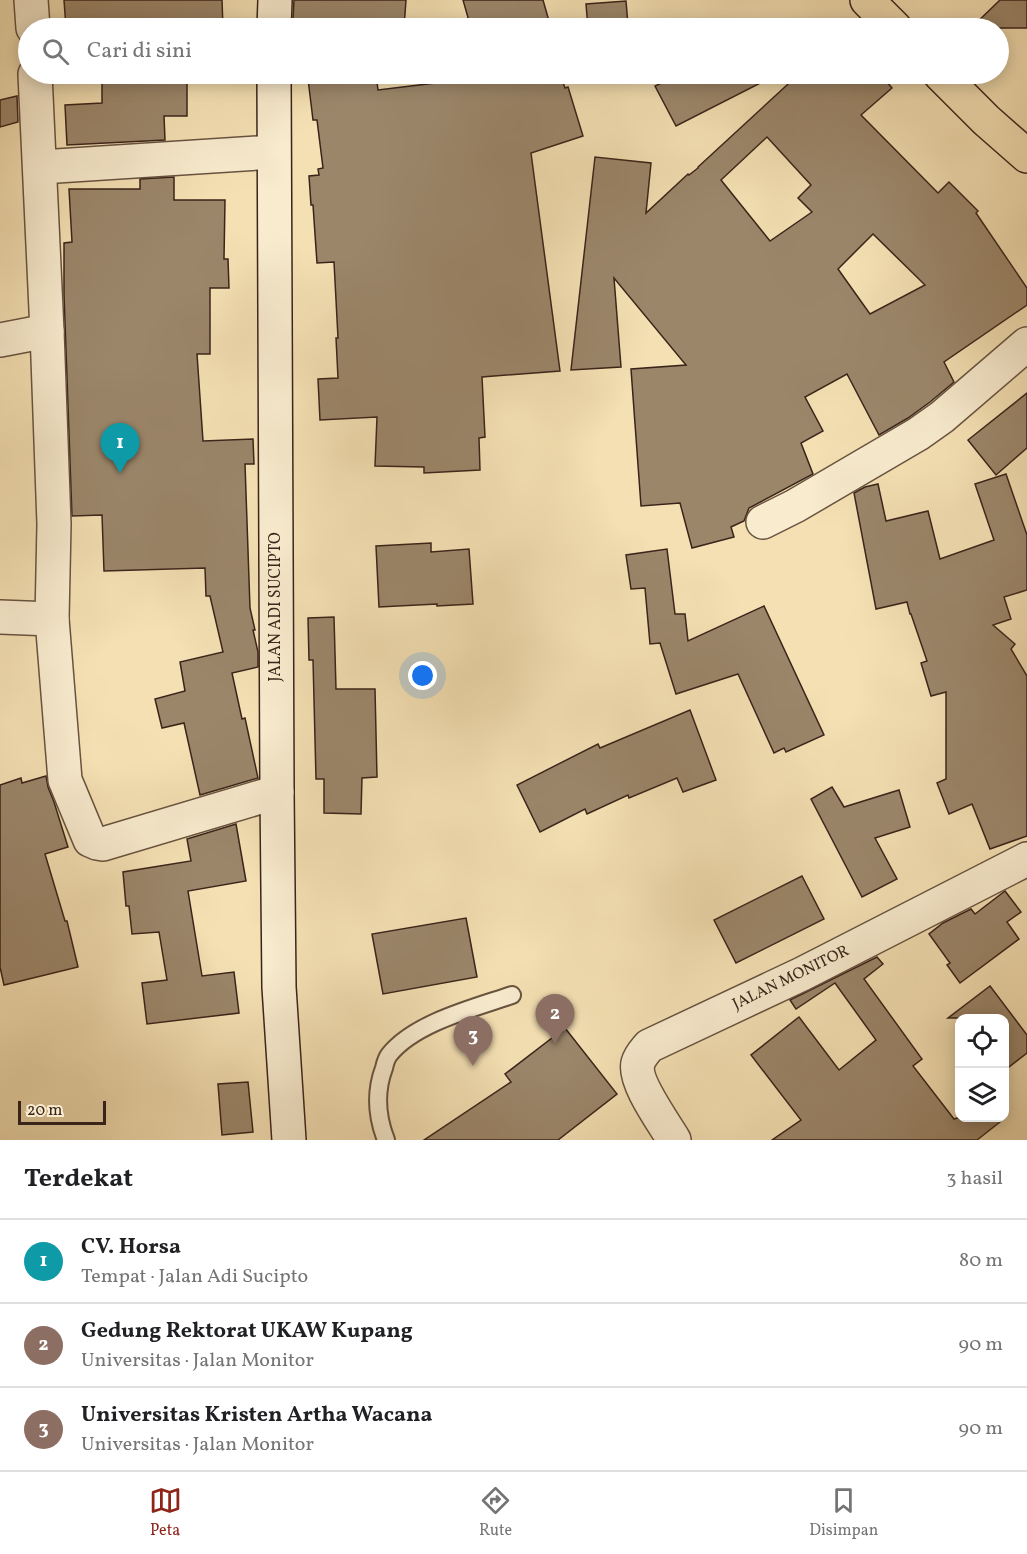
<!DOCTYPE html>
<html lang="id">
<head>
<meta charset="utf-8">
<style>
	:root { --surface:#fff; --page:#f2f2f2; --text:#202124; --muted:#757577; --line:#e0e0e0; --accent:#8f2418 }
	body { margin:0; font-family:Vollkorn,serif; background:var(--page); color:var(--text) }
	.controls { position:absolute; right:18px; bottom:18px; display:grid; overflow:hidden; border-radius:12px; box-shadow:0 3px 15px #0003 }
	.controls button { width:54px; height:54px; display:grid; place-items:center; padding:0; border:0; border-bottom:2px solid var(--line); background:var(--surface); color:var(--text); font:30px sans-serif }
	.scale { position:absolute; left:18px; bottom:15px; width:88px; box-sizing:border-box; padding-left:6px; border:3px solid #3a241a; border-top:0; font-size:16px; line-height:21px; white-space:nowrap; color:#3a241a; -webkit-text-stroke:4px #f8ebce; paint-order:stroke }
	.you { position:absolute; left:423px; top:676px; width:21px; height:21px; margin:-15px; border:4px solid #fff; border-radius:50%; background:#1a73e8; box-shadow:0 0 0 9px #1a73e833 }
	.badge { display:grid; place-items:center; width:39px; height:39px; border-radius:50%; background:var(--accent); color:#fff; font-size:20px; font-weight:700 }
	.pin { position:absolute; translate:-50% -50px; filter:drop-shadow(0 2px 3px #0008) }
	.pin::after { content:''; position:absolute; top:32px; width:21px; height:18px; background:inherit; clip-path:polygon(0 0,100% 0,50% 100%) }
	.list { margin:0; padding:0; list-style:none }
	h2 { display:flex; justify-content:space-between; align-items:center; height:78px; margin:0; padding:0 24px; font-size:26px }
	h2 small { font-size:20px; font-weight:400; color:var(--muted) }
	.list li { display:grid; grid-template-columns:39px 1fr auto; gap:18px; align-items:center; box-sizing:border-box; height:84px; padding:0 24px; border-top:2px solid var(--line) }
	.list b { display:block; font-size:22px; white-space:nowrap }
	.list p { margin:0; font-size:20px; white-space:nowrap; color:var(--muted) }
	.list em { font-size:20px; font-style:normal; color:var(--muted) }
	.icon { flex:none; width:33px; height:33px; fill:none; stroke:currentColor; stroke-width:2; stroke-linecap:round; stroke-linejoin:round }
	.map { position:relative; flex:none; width:1027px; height:1140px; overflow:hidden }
	.search { position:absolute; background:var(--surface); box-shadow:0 3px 15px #0003; left:18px; right:18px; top:18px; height:66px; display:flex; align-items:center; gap:15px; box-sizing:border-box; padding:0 21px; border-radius:33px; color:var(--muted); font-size:22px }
	.sheet { height:330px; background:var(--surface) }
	nav { display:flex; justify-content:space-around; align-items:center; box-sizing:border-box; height:84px; border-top:2px solid var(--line); background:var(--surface); font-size:16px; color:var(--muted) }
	nav a { display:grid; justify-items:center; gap:3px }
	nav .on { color:var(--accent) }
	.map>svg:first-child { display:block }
	.building { fill:#9b866a; stroke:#3a241a; stroke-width:1.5; fill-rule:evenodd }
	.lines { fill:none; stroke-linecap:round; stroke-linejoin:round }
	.service-casing { stroke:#685340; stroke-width:20 }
	.minor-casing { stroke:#685340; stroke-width:36 }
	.secondary-casing { stroke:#3a241a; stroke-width:36 }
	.trunk-casing { stroke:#3a241a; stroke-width:36 }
	.service { stroke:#f8ebce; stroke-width:16 }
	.minor { stroke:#f8ebce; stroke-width:33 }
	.secondary { stroke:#f8ebce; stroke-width:33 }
	.trunk { stroke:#f4e0b3; stroke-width:33 }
	.labels { text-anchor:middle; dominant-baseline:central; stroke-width:5; stroke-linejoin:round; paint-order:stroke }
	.street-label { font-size:16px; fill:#3a241a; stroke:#f8ebce }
</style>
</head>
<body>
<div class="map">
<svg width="1027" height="1140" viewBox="0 0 1027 1140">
	<rect width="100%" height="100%" fill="#f4e0b3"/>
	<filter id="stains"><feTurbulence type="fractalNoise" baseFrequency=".00333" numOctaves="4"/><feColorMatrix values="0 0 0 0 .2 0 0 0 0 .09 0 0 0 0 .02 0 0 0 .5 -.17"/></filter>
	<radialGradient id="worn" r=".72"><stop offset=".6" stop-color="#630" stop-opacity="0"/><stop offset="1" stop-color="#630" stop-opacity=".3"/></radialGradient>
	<g class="building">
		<path d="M64 0H222L223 28H66Z"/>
		<path d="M294 0H406L404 28H364V23L293 19Z"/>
		<path d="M463 0H543L551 28H471Z"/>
		<path d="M1000 0H1027V28H971Z"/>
		<path d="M626 1 628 25 588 28 586 4Z"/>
		<path d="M102 74H187V116H164L165 140 67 145 65 105 102 103Z"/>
		<path d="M351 74H376L378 90 435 83 432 74H560L565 88 568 87 583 136 531 153 560 371 482 377 485 437 479 438 480 470 424 473V467L375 466 377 417 320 420 318 379 338 378 336 338H338L334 262 317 263 313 205H311L309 176 319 175 318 169 323 168 317 120H313L308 79Z"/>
		<path d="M680 74H778L676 126 655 86Z"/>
		<path d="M799 74H880L892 88 861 115 938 193 949 182 978 211 976 213 1027 288V305L944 362 954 382 930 402 908 418 879 435 847 374 805 397 823 431 801 443 813 474 749 508 744 521 731 527 734 537 692 548 680 503 641 506 631 369 686 365 614 278 621 367 571 370 595 157 651 163 646 213 688 174 689 175 698 168V167ZM767 137 811 185 798 198 812 212 770 241 721 180ZM873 234 925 285 870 314 838 269Z"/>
		<path d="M17 96 18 122 0 127V100Z"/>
		<path d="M174 177V200H225L224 259H228L229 288H210V354H197L203 441 253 439 254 464H245L250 608 255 630H253L258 652V667L232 673 242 719 245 718 258 778 200 795 184 723 162 728 155 699 185 691 180 662 223 652 210 596H206L205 568 104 571 102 515 72 516 64 295V243L72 242 69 189H140V179Z"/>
		<path d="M1027 393V448L996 475 968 440Z"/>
		<path d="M1006 474 1027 535V590L1004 597 1011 619 993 625 1015 644 1011 649 1027 676V836L990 849 972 804 949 814 937 783 946 779V692L931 696 921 663 927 661 911 614H910L907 602 876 609 854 493 865 487 878 484 886 521 928 511 940 559 994 540 975 484Z"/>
		<path d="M431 543V552L469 549 473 604 437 606V604L379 607 376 546Z"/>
		<path d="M667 549 675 614H685L688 641 764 606 824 735 786 752 784 748 774 753 738 674 676 694 660 643 650 644 645 588 631 589 626 555Z"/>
		<path d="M334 617 336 689H375L377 777 362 778 361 814 324 813V779H316L313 660H309L308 618Z"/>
		<path d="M690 710 716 780 683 792 677 778 629 798 628 795 587 814 585 809 540 832 517 785 598 744 600 748Z"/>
		<path d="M46 776 48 787 54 802 68 847 45 854 65 921H67L78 967 4 985 0 967V785L21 778 22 783Z"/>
		<path d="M832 787 844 807 899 790 910 827 875 838 897 879 862 897 811 799Z"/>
		<path d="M236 824 246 881 188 891 202 976 234 972 239 1013 147 1024 142 983 167 980 159 932 132 934 129 906H126L123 872 191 861 187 839Z"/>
		<path d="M802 876 824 919 736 963 714 920Z"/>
		<path d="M1005 891 1021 912 1007 922 1019 939 960 983 947 965 950 963 929 934 943 923 971 909 975 914Z"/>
		<path d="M466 918 477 977 383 994 372 934Z"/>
		<path d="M877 957 883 964 864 979 922 1059 913 1066 954 1119 957 1118H1005L977 1140H772L801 1120 751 1055 799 1017 839 1070 876 1040 835 983 796 1009 790 1000Z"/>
		<path d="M990 986 1027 1035V1053L1005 1070V1018H948Z"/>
		<path d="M565 1028 617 1094 558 1140H424L511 1082 505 1074Z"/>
		<path d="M248 1082 253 1132 222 1135 218 1084Z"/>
	</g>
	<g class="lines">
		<g class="service-casing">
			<path id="service" d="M386 1140C377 1117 375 1092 384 1068 385 1064 386 1059 389 1055 414 1023 474 1008 512 995"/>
		</g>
		<g class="minor-casing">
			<g id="minor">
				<path d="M31 0 33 28"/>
				<path d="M35 74 47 331 54 524 52 619 65 780 90 840 97 843 103 844 277 792"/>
				<path d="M41 167 273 152"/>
				<path d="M0 340 47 331"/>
				<path d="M763 522 795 506 918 434 942 417 1027 344"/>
				<path d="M0 617 52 619"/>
				<path d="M674 1140C664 1123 633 1081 638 1063 640 1056 645 1051 649 1046L802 974 1027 859"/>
			</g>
		</g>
		<g class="secondary-casing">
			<g id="secondary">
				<path d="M274 28 275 0"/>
				<path d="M274 74 277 792 279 987 289 1140"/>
			</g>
		</g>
		<g class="trunk-casing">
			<g id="trunk">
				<path d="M867 0 895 28"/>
				<path d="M940 74 986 120 1027 156"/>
			</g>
		</g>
		<use href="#service" class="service"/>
		<use href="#minor" class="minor"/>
		<use href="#secondary" class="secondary"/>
		<use href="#trunk" class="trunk"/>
	</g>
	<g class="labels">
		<g class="street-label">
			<text transform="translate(276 607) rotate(-90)">JALAN ADI SUCIPTO</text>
			<text transform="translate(791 978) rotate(-26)">JALAN MONITOR</text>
		</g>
	</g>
	<rect width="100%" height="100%" filter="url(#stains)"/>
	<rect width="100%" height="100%" fill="url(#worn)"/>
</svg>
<div class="controls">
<button><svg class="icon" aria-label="locate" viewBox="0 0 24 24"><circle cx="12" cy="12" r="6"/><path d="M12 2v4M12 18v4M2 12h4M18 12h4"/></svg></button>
<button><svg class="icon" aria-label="layers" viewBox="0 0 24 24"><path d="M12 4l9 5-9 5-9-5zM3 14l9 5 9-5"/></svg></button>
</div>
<div class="scale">20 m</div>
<div class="you"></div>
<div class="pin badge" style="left:120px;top:473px;background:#0f9aa8">1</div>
<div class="pin badge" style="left:555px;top:1044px;background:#8d6e63">2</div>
<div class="pin badge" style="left:473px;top:1066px;background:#8d6e63">3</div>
<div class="search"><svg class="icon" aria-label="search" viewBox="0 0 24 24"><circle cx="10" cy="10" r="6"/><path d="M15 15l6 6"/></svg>Cari di sini</div>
</div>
<section class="sheet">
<h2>Terdekat<small>3 hasil</small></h2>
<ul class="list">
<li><span class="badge" style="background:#0f9aa8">1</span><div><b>CV. Horsa</b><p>Tempat · Jalan Adi Sucipto</p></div><em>80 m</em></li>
<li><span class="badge" style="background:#8d6e63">2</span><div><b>Gedung Rektorat UKAW Kupang</b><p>Universitas · Jalan Monitor</p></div><em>90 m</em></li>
<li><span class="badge" style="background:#8d6e63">3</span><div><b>Universitas Kristen Artha Wacana</b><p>Universitas · Jalan Monitor</p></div><em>90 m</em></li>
</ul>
</section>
<nav>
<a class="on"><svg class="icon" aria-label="map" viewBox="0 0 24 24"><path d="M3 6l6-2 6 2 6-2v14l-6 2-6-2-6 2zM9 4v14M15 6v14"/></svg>Peta</a>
<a><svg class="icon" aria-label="directions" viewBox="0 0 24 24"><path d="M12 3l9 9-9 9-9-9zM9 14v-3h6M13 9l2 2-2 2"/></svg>Rute</a>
<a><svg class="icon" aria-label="saved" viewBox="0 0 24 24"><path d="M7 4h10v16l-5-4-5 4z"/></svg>Disimpan</a>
</nav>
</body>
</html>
